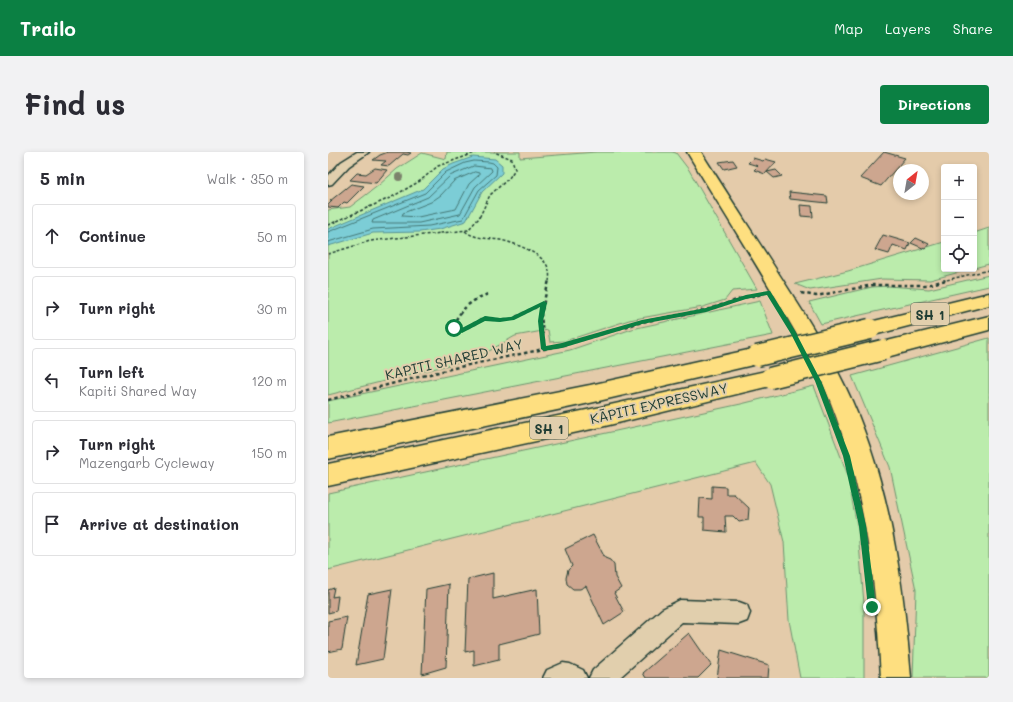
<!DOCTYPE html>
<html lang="en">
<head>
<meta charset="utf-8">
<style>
	:root { --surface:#fff; --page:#f2f2f3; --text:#2b2b33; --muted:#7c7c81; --line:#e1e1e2; --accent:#0b8043 }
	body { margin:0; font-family:Mali,sans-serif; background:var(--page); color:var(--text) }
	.controls { position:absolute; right:12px; top:12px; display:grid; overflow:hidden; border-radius:4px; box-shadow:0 2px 6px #0003 }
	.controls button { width:36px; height:36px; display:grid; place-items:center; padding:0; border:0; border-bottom:1px solid var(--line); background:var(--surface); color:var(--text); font:20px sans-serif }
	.compass { position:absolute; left:565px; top:12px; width:36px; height:36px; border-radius:50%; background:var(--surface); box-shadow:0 2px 6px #0003; rotate:31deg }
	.stop { position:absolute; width:12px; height:12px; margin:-9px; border:3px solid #0b8043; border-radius:50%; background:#fff }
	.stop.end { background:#0b8043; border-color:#fff; box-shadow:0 1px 4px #0008 }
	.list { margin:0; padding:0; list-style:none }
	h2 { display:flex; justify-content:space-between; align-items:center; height:52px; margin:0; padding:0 16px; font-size:17px }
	h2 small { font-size:13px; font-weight:400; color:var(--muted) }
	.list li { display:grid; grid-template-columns:26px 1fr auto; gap:12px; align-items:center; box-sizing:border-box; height:64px; margin:0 8px 8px; padding:0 8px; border:1px solid var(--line); border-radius:4px }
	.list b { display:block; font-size:15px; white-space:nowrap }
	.list p { margin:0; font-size:13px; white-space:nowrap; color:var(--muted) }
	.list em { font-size:13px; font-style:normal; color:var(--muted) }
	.icon { flex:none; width:22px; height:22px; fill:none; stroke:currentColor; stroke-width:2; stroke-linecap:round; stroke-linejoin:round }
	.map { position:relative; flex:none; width:661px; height:526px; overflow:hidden; border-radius:4px }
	header { display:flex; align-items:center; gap:24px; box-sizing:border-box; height:56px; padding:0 20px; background:var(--accent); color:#fff }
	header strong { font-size:19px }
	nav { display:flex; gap:22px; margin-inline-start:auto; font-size:14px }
	.intro { display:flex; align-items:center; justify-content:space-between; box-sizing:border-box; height:96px; padding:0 24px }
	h1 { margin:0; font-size:28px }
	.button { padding:10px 18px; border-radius:4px; background:var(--accent); color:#fff; font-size:14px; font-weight:700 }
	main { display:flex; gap:24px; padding:0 24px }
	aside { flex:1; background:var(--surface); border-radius:4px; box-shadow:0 2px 6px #0003 }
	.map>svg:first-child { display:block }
	.green { fill:#bbecac; stroke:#6d9470 }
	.water { fill:#7ccdd6; stroke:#579395 }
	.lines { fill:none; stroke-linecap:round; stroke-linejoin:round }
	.shore { stroke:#447775; stroke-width:1 }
	.building { fill:#cda68f; stroke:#1f3d34 }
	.minor-casing { stroke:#1f3d34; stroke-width:3 }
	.major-casing { stroke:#1f3d34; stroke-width:3 }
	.highway-casing { stroke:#1f3d34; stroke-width:3 }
	.path-far1 { stroke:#1f3d34; stroke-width:1.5; stroke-dasharray:3 2; stroke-linecap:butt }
	.path { stroke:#1f3d34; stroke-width:2.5; stroke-dasharray:3.5 3; stroke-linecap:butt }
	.minor { fill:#e1cfad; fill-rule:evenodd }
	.major { fill:#fedf80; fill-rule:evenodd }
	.highway { fill:#fedf80; fill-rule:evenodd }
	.highway-bridge-casing { stroke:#1f3d34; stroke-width:23; stroke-linecap:butt }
	.highway-bridge { stroke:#fedf80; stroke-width:20 }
	.tree { fill:#7c826c }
	.route { fill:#0b8043 }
	.labels { text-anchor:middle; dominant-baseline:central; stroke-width:4; stroke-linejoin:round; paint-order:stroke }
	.shield { fill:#e1cfad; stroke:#596958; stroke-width:1 }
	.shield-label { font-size:13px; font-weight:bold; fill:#1f3d34 }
	.street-label { font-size:14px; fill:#1f3d34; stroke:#e1cfad }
</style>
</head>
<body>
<header>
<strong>Trailo</strong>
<nav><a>Map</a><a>Layers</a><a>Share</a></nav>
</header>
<div class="intro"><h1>Find us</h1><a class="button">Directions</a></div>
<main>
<aside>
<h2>5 min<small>Walk · 350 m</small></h2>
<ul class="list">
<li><svg class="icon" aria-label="ahead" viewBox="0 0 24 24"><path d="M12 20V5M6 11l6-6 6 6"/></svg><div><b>Continue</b></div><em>50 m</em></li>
<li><svg class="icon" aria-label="right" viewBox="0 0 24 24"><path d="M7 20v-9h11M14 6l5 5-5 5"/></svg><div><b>Turn right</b></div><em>30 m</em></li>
<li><svg class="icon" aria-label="left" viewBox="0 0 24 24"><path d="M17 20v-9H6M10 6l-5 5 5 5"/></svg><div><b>Turn left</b><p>Kapiti Shared Way</p></div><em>120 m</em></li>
<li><svg class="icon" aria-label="right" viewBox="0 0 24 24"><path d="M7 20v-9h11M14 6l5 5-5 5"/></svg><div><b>Turn right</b><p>Mazengarb Cycleway</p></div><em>150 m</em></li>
<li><svg class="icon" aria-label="arrive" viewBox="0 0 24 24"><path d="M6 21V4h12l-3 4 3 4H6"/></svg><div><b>Arrive at destination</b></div></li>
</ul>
</aside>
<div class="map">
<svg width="661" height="526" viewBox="0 0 661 526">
	<rect width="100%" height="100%" fill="#e4cbaa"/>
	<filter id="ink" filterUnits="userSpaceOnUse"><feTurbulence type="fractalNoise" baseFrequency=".025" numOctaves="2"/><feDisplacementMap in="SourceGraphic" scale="8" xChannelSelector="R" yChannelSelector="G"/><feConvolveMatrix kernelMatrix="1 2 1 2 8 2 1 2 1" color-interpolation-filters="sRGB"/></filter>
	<g filter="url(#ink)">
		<g class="green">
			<path d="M119 0H192V6L268 0H344L348 1 361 18 429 137 404 139 397 148 375 155 301 168 237 189 222 190 220 178 187 184 149 206 0 243V58L22 55 51 33 69 17 94 1 118 7Z"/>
			<path d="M661 76V112L646 116V81Z"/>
			<path d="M616 90V117H643L602 128 554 127 482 138 467 132 520 119Z"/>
			<path d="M661 123V134L493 172 481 150 544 135 560 134 601 137Z"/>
			<path d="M432 149 445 183 0 271V249L242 198 304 177Z"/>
			<path d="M661 186V526H585L588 438 562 315 524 224Z"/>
			<path d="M486 234 519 321 530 379 536 452V526H472L461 468 456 390 442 332 428 311 0 418V341L413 252Z"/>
		</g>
		<path class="water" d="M145 5 167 7 174 13V21L154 40 138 69 112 77 92 80 45 81 0 94V77L95 37 115 17 125 12Z"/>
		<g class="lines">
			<g class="shore">
				<path d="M146 14 163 16 164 19 147 35 132 62 91 71H44L45 68 100 45 122 24Z"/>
				<path d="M147 20 151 21V23L141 32 128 57 90 65 74 64 75 61 103 50 113 43 126 29Z"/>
				<path d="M0 80 97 41 118 20 137 11 146 9 161 10 165 11 169 15 168 23 151 38 135 67 101 74 45 77 0 90"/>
			</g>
		</g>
		<g class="building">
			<path d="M60 0H78L83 1 80 3 75 2 61 14 53 13 58 9 45 8 52 3Z"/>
			<path d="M556 0 577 6 553 34 532 26Z"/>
			<path d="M425 6 435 9 437 7 448 10 437 22 426 18 430 14 420 11Z"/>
			<path d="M405 8 409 14 396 17 391 10Z"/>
			<path d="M47 16 59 18 48 31 22 28 29 21 38 22Z"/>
			<path d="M448 18 454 24 446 26 439 20Z"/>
			<path d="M23 32 36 34 19 51 16 50 10 56 0 55V53L4 49H2Z"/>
			<path d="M461 40 499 44 500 51 462 47Z"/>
			<path d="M472 53 484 54 485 65 473 64Z"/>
			<path d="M555 83 582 91 579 98 565 93 561 102 547 98Z"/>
			<path d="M588 86 601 92 597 97 583 91Z"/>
			<path d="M384 334 398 335V342H406L421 356 420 368 411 370 405 364H397L398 380 376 378V365H371L372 346 384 347Z"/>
			<path d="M265 383 277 406 282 408 286 413 287 425 293 436 286 441 296 460 276 473 258 434 252 437H245L239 432 238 426 240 418 244 414 237 397Z"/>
			<path d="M165 421V447L209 437 211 482 171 492V508L146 514V498L137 500 140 427Z"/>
			<path d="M121 432 118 515 94 522 98 437Z"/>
			<path d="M6 436 4 445 10 444 8 459 0 461V438Z"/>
			<path d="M64 437 55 507 28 513 40 442Z"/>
			<path d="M19 465 14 497 0 500V469Z"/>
			<path d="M361 481 383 513 370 526H318L315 521Z"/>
			<path d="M393 498 441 513 440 526H389Z"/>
		</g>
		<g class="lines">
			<g class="minor-casing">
				<g id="minor">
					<path d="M29 0H41L21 14 4 32 0 33V24L13 10Z"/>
					<path d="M352 448 411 450 419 453 422 461 419 469 411 472 354 470 291 526H261L265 518 334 457Z"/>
					<path d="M235 511 242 512 255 518 259 526H215L219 518Z"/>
				</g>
			</g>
			<g class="major-casing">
				<path id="major" d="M359 0H373C405 51 438 101 470 152 487 179 503 205 517 234 561 325 575 426 583 526H553C548 426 536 327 496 234 485 209 470 185 456 160 425 106 391 53 359 0Z"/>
			</g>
			<g class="highway-casing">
				<g id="highway">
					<path d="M661 141V153L542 184 535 182 532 177 535 172 542 170Z"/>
					<path d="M661 164V178L555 206 548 203 545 198 548 193 555 190Z"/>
					<path d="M429 196 436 198 439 204 436 210 429 212 262 251 0 307V285L262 233Z"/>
					<path d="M442 218 449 220 452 226 449 232 442 234 273 275 0 334V312L273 255Z"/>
				</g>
			</g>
			<g class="path-far1">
				<path d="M0 73 64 45 92 29 110 14 150 0"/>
				<path d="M137 79C147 87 160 86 172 88 186 91 198 96 209 103 219 110 223 118 221 129"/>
				<path d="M0 102 42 89 140 78 151 66 162 43 181 26 187 17 184 7 166 0"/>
				<path d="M614 129 661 118"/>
			</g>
			<g class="path">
				<path d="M473 141 488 144 545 133H599L618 128"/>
				<path d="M160 142C143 148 133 157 125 173L126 176 134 178 157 166 172 168 184 167 216 151"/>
				<path d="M216 197 213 162 221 128"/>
				<path d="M0 248 126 216 235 193 314 170 378 158 418 145 436 142"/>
			</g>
			<use href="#minor" class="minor"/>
			<use href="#major" class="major"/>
			<use href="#highway" class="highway"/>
			<g class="highway-bridge-casing">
				<g id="highway-bridge">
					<path d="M429 204 542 177"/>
					<path d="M442 226 555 198"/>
				</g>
			</g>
			<use href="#highway-bridge" class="highway-bridge"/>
		</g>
		<circle class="tree" cx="71" cy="25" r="4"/>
	</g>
	<path class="route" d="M440 139H442L467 179 493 229 522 304 538 374 548 455 547 458 544 459 541 458 540 455 531 374 515 304 487 229 463 182 439 143 418 147 378 160 314 172 234 196 216 199 213 197 210 169 212 155 186 168 172 170 157 169 134 181 123 176 126 174 134 176 157 164 172 166 183 165 216 149 219 151 215 169 218 194 234 191 314 168 378 156 418 143Z"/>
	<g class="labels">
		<g class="shield">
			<rect x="583" y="151" width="38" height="22" rx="3"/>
			<rect x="202" y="265" width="38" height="22" rx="3"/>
		</g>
		<g class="shield-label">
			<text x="602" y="162">SH 1</text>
			<text x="221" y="276">SH 1</text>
		</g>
		<g class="street-label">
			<text transform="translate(126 207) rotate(-13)">KAPITI SHARED WAY</text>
			<text transform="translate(331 251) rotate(-13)">KĀPITI EXPRESSWAY</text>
		</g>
	</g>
</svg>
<div class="controls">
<button>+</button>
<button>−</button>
<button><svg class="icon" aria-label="locate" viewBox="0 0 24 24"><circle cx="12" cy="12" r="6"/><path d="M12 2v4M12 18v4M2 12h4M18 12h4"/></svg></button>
</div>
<svg class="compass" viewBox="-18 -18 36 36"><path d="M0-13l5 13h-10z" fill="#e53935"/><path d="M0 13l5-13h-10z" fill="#7c7c81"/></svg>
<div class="stop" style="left:126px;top:176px"></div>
<div class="stop end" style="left:544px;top:455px"></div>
</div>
</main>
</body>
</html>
